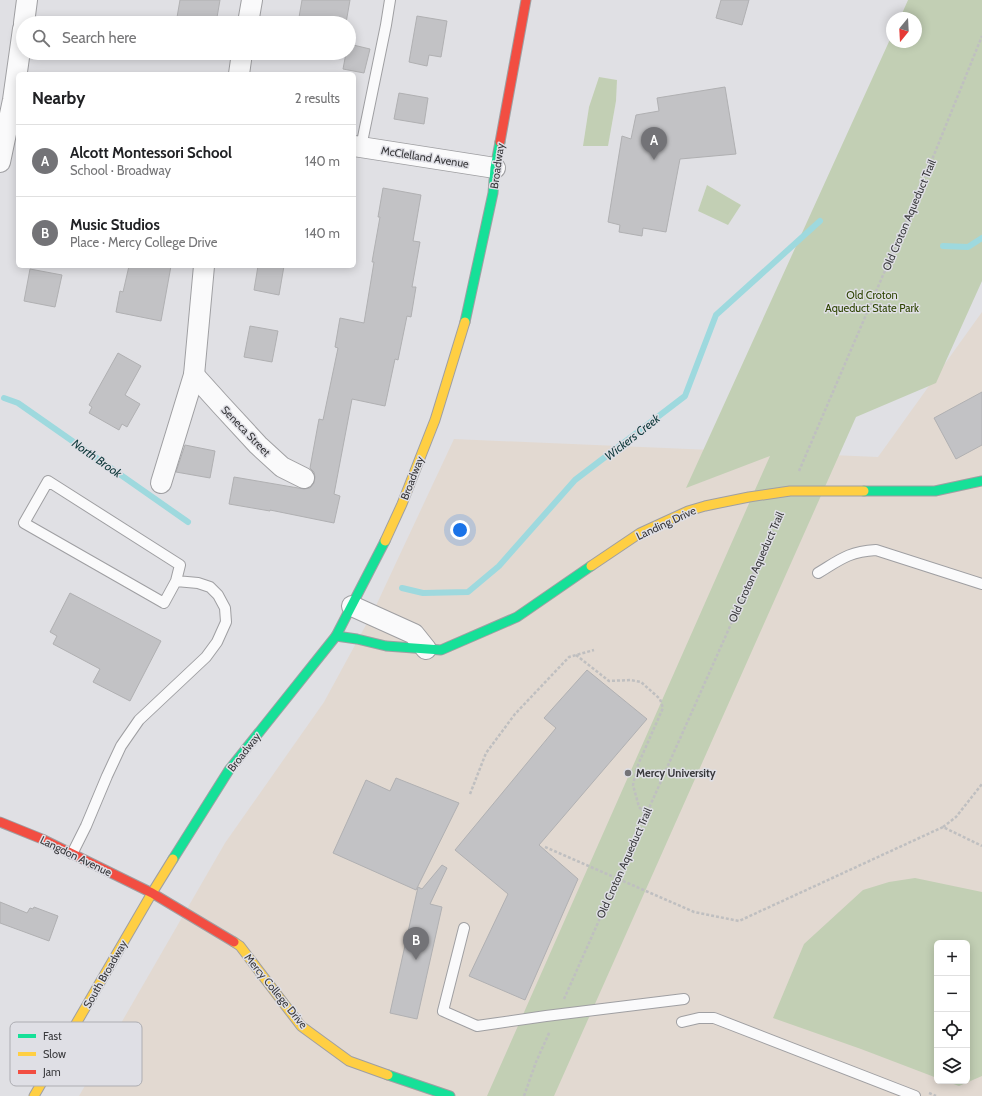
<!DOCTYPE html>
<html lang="en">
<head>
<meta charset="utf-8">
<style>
	:root { --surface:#fff; --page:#f6f6f6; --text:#202124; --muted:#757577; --line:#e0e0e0; --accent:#737377 }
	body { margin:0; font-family:Cabin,sans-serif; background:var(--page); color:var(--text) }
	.controls { position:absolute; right:12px; bottom:12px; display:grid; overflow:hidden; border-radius:6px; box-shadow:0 2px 10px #0003 }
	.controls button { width:36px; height:36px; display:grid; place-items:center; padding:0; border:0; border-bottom:1px solid var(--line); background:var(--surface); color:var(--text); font:20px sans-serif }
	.compass { position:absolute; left:886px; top:12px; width:36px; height:36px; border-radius:50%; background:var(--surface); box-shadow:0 2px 10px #0003; rotate:198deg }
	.you { position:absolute; left:460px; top:530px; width:14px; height:14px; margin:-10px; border:3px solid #fff; border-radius:50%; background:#1a73e8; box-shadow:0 0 0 6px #1a73e833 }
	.badge { display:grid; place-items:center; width:26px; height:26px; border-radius:50%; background:var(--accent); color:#fff; font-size:13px; font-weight:700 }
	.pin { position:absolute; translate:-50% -33px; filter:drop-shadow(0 1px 2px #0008) }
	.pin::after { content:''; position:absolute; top:21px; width:14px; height:12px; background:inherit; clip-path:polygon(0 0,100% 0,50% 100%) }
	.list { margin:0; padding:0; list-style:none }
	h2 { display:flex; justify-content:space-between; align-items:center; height:52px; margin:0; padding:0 16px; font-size:17px }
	h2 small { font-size:13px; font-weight:400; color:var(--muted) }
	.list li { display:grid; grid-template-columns:26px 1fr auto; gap:12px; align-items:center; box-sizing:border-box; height:72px; padding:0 16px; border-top:1px solid var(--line) }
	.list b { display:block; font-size:15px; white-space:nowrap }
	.list p { margin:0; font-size:13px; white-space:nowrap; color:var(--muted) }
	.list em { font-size:13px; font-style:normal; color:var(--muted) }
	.icon { flex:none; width:22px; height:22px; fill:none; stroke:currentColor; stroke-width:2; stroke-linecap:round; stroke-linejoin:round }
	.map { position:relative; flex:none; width:982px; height:1096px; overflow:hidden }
	.search { position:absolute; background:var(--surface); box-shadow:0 2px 10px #0003; left:16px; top:16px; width:340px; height:44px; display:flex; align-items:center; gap:10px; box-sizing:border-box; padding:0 14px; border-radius:22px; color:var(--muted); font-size:15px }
	.panel { position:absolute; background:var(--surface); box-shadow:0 2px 10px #0003; left:16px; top:72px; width:340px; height:196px; border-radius:6px }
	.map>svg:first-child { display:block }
	.education { fill:#e2d9d1; fill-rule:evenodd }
	.green { fill:#c2cfb4 }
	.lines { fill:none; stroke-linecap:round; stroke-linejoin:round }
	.stream { stroke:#9ed9de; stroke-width:6 }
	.building { fill:#c2c2c5; stroke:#b0b0b2 }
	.lane-casing { stroke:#9f9fa2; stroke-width:12 }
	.street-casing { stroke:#9f9fa2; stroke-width:22 }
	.fast-casing { stroke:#9f9fa2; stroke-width:11 }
	.slow-casing { stroke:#9f9fa2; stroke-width:11 }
	.jam-casing { stroke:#9f9fa2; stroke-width:11 }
	.path { stroke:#bfbfc0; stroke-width:2.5; stroke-dasharray:3 2; stroke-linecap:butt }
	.lane { stroke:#fafafb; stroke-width:10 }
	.street { stroke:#fafafb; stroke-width:20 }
	.fast { stroke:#16e098; stroke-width:9 }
	.slow { stroke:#ffcf43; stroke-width:9 }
	.jam { stroke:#f24e42; stroke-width:9 }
	.poi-dot { fill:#737377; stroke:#dfdfe5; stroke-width:1.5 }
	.labels { text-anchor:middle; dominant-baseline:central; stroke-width:3; stroke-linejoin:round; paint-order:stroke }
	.street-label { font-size:11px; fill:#39393c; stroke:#dfdfe5 }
	.park-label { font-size:11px; fill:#2e4402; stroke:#dfdfe5 }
	.poi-label { font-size:11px; font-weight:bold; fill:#39393c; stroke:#dfdfe5; text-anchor:start }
	.water-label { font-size:12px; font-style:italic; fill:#0e383a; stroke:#dfdfe5 }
	.key { fill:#dfdfe5; stroke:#adadb2; stroke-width:1 }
	.key-label { font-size:11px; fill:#39393c }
</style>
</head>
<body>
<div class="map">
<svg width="982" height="1096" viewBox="0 0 982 1096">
	<rect width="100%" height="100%" fill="#e0e0e4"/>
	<path class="education" d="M982 312V1096H79L225 843 324 702 373 612 454 439 878 457ZM937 943H967V1081H937Z"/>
	<g class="green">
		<path d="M908 0H982V281L936 383 856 417 554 1096H487L770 456 686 488 892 35V42H916V18H900Z"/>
		<path d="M599 77 617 80 616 101 608 146H583L589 107Z"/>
		<path d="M707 185 741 205 728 225 698 211Z"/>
		<path d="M915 878 982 892V1076L959 1086 945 1081H967V943H937V1078L861 1049 773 1018 804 944 863 890 889 882Z"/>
	</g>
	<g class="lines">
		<g class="stream">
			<path d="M943 246 968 247 982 238"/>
			<path d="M4 398 18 403 188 522"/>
			<path d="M402 588 423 593 468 592 499 566 575 480 685 396 716 315 820 221"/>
		</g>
	</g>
	<g class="building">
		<path d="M180 0H220L216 23H176Z"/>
		<path d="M302 0H350L346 23H298Z"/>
		<path d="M721 0H749L742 25 716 18Z"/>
		<path d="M417 16 447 21 441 57 429 55 427 66 409 62Z"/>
		<path d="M76 17 98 22V23H75Z"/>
		<path d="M349 44 370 49 364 73 343 69 346 53H349Z"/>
		<path d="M72 53H91V57Z"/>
		<path d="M725 87 736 154 680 159 666 232 643 228 642 236 619 232 620 225 608 222 622 136 631 139 636 115 659 111 657 98Z"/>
		<path d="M399 93 428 98 424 124 394 119Z"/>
		<path d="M383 188 421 195 413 241 420 242 412 287H416L411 317 407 316 398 360 395 359 385 406 352 399 334 494 340 496 334 523 270 510V511L229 504 234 477 304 489 310 488 314 483 315 477 314 472 310 468 319 419 323 420 338 348 335 347 340 318 364 323 374 262H372L380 217H378Z"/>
		<path d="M129 266H171L161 321 116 312 120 291 123 292Z"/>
		<path d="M258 266H284L279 295 254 290Z"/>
		<path d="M30 269 62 275 55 307 24 301Z"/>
		<path d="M250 326 278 331 272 362 244 357Z"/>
		<path d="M118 353 141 366 125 395 140 404 127 427 122 424 119 430 89 413 92 407 89 405Z"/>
		<path d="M982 392V445L956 459 934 418Z"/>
		<path d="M185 445 215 451 210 478 176 472Z"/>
		<path d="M70 593 161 641 130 701 93 682 100 669 53 644 57 636 50 632Z"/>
		<path d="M587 670 647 719 539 845 578 879 525 1000 469 976 508 894 455 850 556 728 544 718Z"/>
		<path d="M396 778 459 803 416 890 333 853 366 780 390 791Z"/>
		<path d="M442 865 447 868 430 904 442 907 417 1019 390 1013 418 887 422 889Z"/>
		<path d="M0 902 27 913 30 908 33 909 34 907 58 916 49 941 0 923Z"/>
	</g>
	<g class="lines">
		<g class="lane-casing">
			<g id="lane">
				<path d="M361 147 386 25 390 0"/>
				<path d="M818 573C841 559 848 552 876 550L982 584"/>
				<path d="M72 854 86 826 107 776 121 746 139 720 206 657 217 642 226 622 225 608 218 595 210 587 198 583 176 581 164 603 24 523 48 481 180 565 176 581"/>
				<path d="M464 928 443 1011 477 1026 546 1016 684 999"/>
				<path d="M682 1022 699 1018H714L915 1096"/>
			</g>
		</g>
		<g class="street-casing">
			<g id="street">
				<path d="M24 23 27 0"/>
				<path d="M248 23 252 0"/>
				<path d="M239 74 242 53"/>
				<path d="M354 146 495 168"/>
				<path d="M0 162 13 100 23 29"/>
				<path d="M194 375 222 406 258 445 282 467 304 478"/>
				<path d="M161 483 194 375 204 266"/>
				<path d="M352 606 414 634 426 649"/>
			</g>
		</g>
		<g class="fast-casing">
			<g id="fast">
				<path d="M465 322 493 193 495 168 500 142"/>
				<path d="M864 491H935L982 481"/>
				<path d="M336 636 357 639 386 646 441 650 517 617 591 566"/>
				<path d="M173 859 229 770 336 636 385 541"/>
				<path d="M388 1075 450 1096"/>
			</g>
		</g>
		<g class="slow-casing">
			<g id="slow">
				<path d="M385 541 402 504 435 420 465 322"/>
				<path d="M591 566 640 533 688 511 705 506 749 497 790 491H864"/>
				<path d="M234 942 240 946 301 1026 349 1061 388 1075"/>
				<path d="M34 1096 152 893 173 859"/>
			</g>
		</g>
		<g class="jam-casing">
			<g id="jam">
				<path d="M500 142 526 0"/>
				<path d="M0 822 42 839 152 893 234 942"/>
			</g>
		</g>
		<g class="path">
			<path d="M799 471 923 182 982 36"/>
			<path d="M576 655 609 681 630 680 641 682 660 699 663 708 637 767 633 785 639 807 646 814"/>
			<path d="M470 794 486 753 515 714 569 657 594 650"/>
			<path d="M943 827 956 817 982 784"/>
			<path d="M545 847 694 912 739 921 943 827 982 846"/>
			<path d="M564 999 780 514"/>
			<path d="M929 1093 936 1096"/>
			<path d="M524 1096 536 1062 550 1031"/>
		</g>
		<use href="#lane" class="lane"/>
		<use href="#street" class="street"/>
		<use href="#fast" class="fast"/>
		<use href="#slow" class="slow"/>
		<use href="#jam" class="jam"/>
	</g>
	<circle class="poi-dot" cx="628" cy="773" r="4"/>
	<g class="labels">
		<g class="street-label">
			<text transform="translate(425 157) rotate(9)">McClelland Avenue</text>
			<text transform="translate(497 166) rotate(-82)">Broadway</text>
			<text transform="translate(909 215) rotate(-67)">Old Croton Aqueduct Trail</text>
			<text transform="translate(246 431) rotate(46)">Seneca Street</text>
			<text transform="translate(412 478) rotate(-69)">Broadway</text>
			<text transform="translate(666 523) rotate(-25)">Landing Drive</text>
			<text transform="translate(756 567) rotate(-66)">Old Croton Aqueduct Trail</text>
			<text transform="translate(244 752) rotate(-52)">Broadway</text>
			<text transform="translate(76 856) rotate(26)">Langdon Avenue</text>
			<text transform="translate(624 863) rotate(-66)">Old Croton Aqueduct Trail</text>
			<text transform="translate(105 974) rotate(-60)">South Broadway</text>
			<text transform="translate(276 991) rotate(51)">Mercy College Drive</text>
		</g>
		<g class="park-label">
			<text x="872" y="295">Old Croton<tspan x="872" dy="13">Aqueduct State Park</tspan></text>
		</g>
		<g class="poi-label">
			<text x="636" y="773">Mercy University</text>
		</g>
		<g class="water-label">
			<text transform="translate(632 437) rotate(-38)">Wickers Creek</text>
			<text transform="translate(97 458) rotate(35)">North Brook</text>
		</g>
	</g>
	<rect x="10" y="1022" width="132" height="64" rx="6" class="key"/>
	<rect x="18" y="1034" width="18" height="4" fill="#16e098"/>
	<rect x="18" y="1052" width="18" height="4" fill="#ffcf43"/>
	<rect x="18" y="1070" width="18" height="4" fill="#f24e42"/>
	<g class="key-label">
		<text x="43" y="1040">Fast</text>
		<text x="43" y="1058">Slow</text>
		<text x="43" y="1076">Jam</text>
	</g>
</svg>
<div class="controls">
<button>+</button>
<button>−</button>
<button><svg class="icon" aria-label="locate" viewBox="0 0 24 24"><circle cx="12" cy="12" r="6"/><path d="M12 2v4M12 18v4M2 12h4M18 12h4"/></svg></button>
<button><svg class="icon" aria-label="layers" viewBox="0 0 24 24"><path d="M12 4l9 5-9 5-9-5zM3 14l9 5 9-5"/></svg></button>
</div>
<svg class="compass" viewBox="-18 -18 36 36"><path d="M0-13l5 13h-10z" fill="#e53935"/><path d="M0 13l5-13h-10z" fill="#757577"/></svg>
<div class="you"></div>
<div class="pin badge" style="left:654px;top:160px">A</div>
<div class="pin badge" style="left:416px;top:960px">B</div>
<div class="search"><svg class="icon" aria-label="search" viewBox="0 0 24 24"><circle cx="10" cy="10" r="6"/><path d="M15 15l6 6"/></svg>Search here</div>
<section class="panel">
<h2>Nearby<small>2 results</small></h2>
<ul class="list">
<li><span class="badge">A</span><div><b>Alcott Montessori School</b><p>School · Broadway</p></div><em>140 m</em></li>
<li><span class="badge">B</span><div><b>Music Studios</b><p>Place · Mercy College Drive</p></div><em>140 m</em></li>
</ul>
</section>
</div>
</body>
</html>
